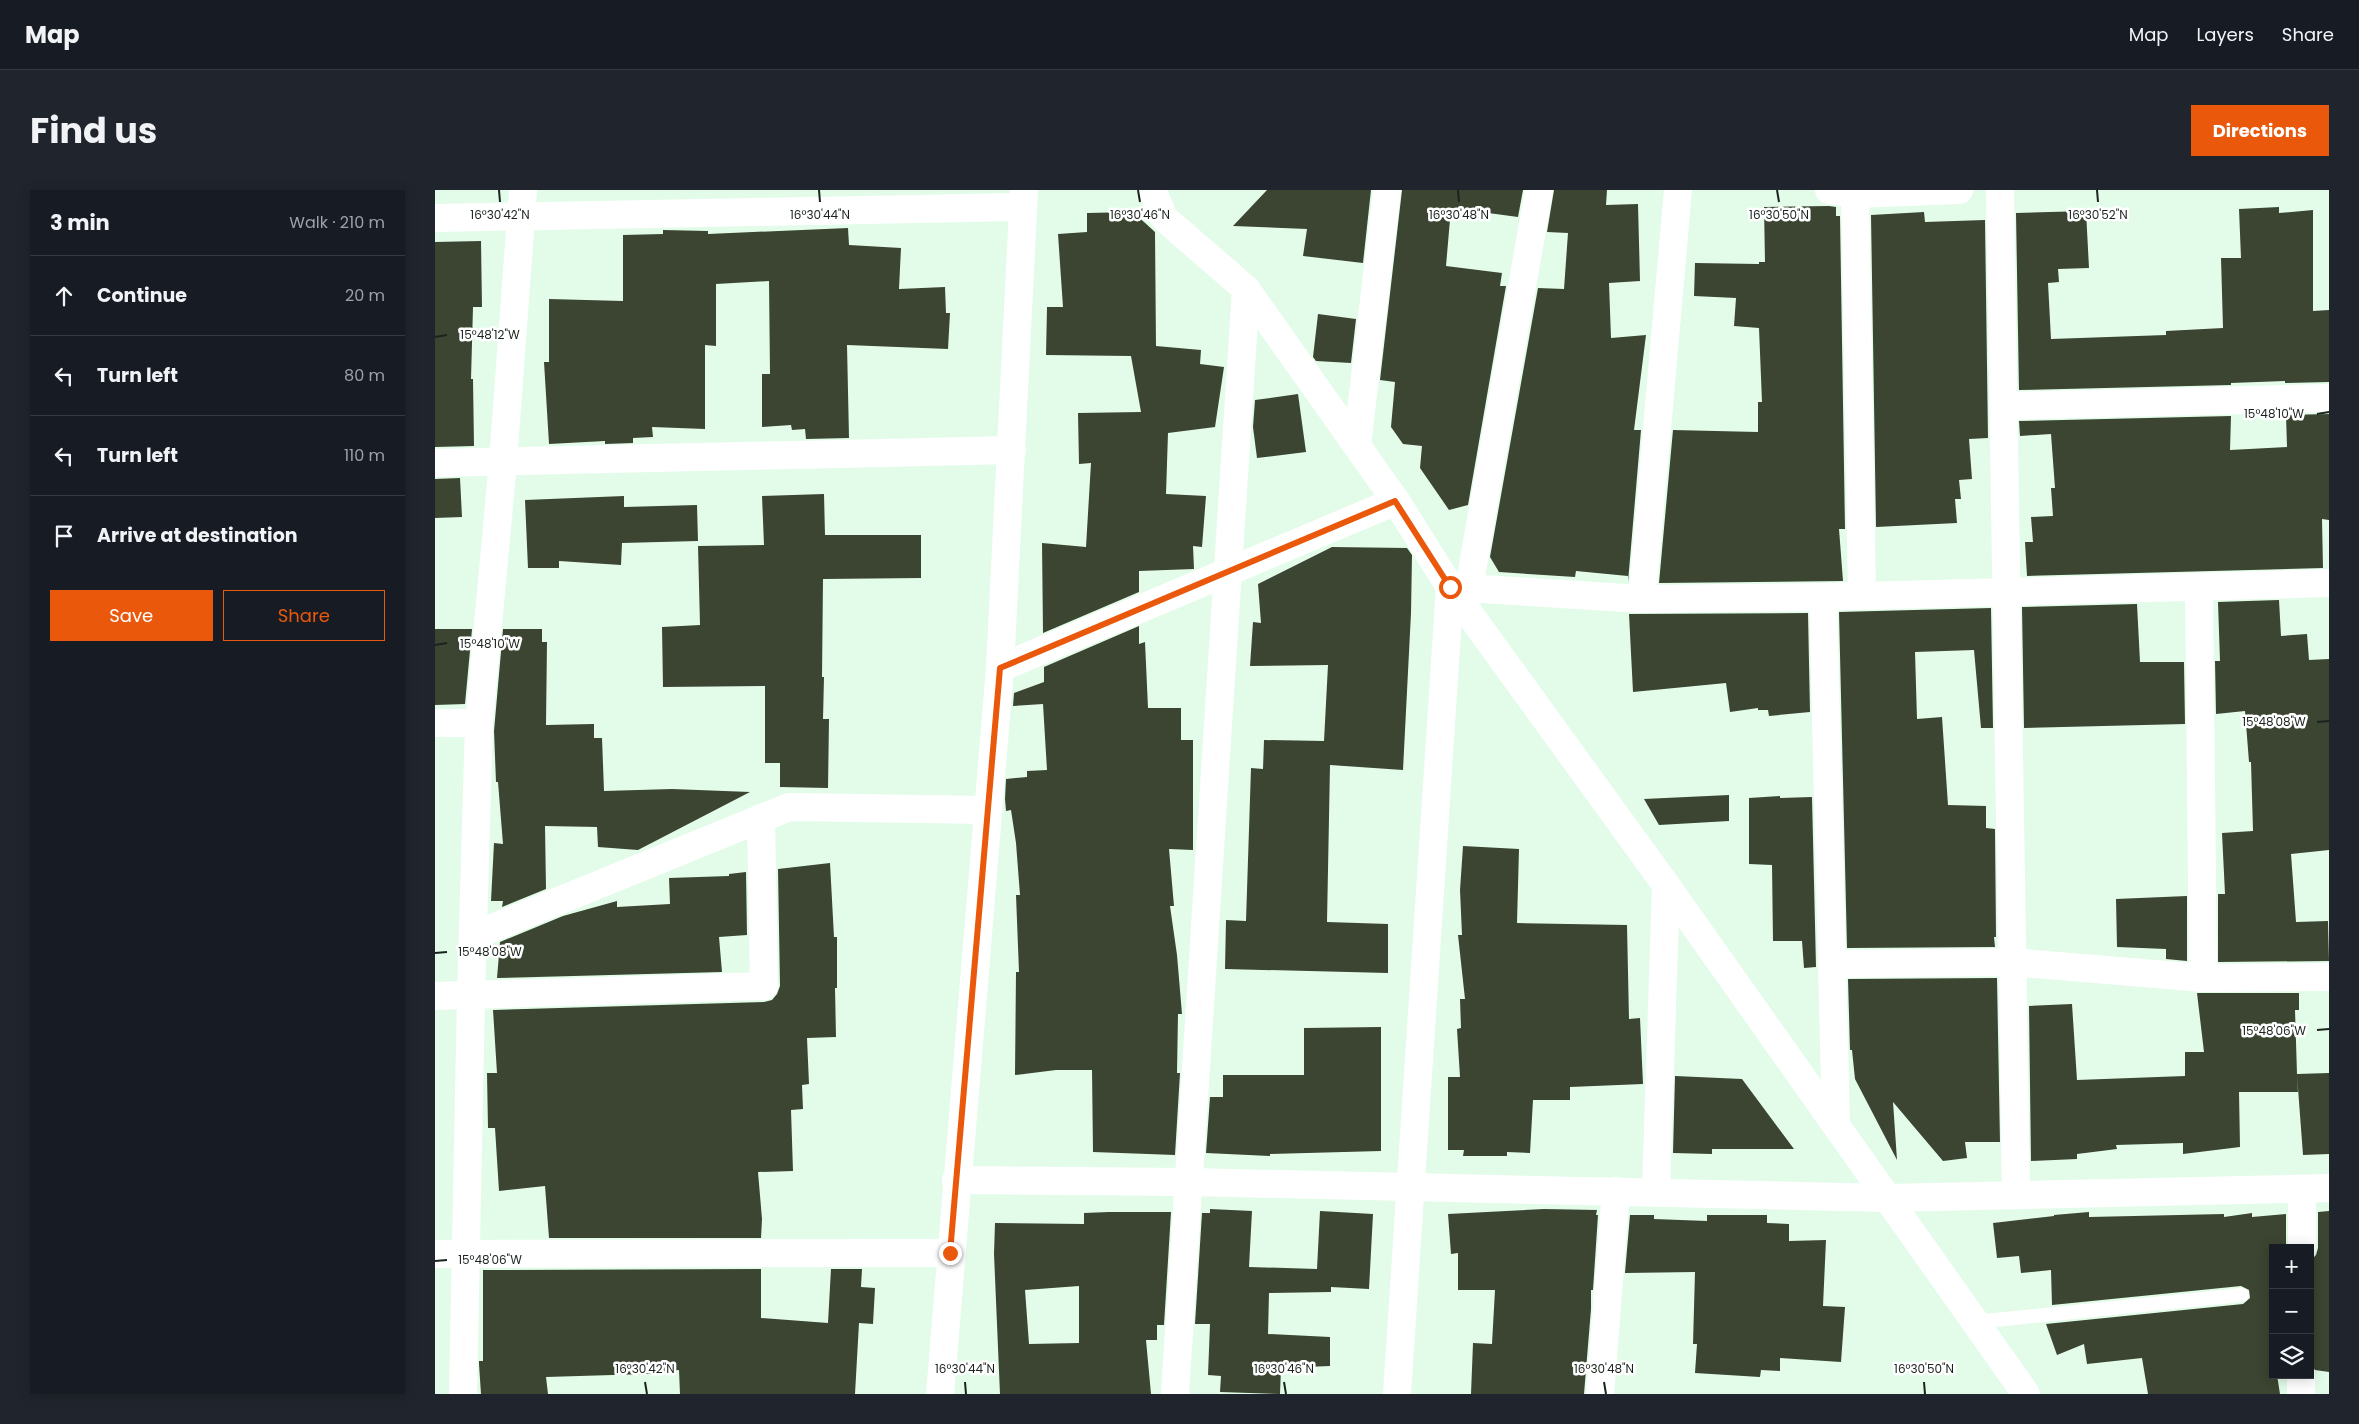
<!DOCTYPE html>
<html lang="en">
<head>
<meta charset="utf-8">
<style>
	:root { --surface:#171b24; --page:#20242c; --text:#f1f3f6; --muted:#9ea1a6; --line:#363941; --accent:#ea580c }
	body { margin:0; font-family:Poppins,sans-serif; background:var(--page); color:var(--text) }
	.controls { position:absolute; right:15px; bottom:15px; display:grid; overflow:hidden; border-radius:0px; box-shadow:0 2px 12px #0003 }
	.controls button { width:45px; height:45px; display:grid; place-items:center; padding:0; border:0; border-bottom:1px solid var(--line); background:var(--surface); color:var(--text); font:25px sans-serif }
	.stop { position:absolute; width:15px; height:15px; margin:-11px; border:4px solid #ea580c; border-radius:50%; background:#fff }
	.stop.end { background:#ea580c; border-color:#fff; box-shadow:0 1px 5px #0008 }
	.list { margin:0; padding:0; list-style:none }
	h2 { display:flex; justify-content:space-between; align-items:center; height:65px; margin:0; padding:0 20px; font-size:21px }
	h2 small { font-size:16px; font-weight:400; color:var(--muted) }
	.list li { display:grid; grid-template-columns:32px 1fr auto; gap:15px; align-items:center; box-sizing:border-box; height:80px; padding:0 20px; border-top:1px solid var(--line) }
	.list b { display:block; font-size:19px; white-space:nowrap }
	.list em { font-size:16px; font-style:normal; color:var(--muted) }
	.actions { display:flex; gap:10px; padding:15px 20px }
	.actions a { flex:1; padding:11px 0; border:1px solid var(--accent); border-radius:0px; text-align:center; font-size:18px; color:var(--accent) }
	.actions .main { background:var(--accent); color:#fff }
	.icon { flex:none; width:28px; height:28px; fill:none; stroke:currentColor; stroke-width:2; stroke-linecap:round; stroke-linejoin:round }
	.map { position:relative; flex:none; width:1894px; height:1204px; overflow:hidden; border-radius:0px }
	header { display:flex; align-items:center; gap:30px; box-sizing:border-box; height:70px; padding:0 25px; background:var(--surface); border-bottom:1px solid var(--line) }
	header strong { font-size:24px }
	nav { display:flex; gap:28px; margin-inline-start:auto; font-size:18px }
	.intro { display:flex; align-items:center; justify-content:space-between; box-sizing:border-box; height:120px; padding:0 30px }
	h1 { margin:0; font-size:35px }
	.button { padding:12px 22px; border-radius:0px; background:var(--accent); color:#fff; font-size:18px; font-weight:700 }
	main { display:flex; gap:30px; padding:0 30px }
	aside { flex:1; background:var(--surface); border-radius:0px; box-shadow:0 2px 12px #0003 }
	.map>svg:first-child { display:block }
	.building { fill:#3b4531; fill-rule:evenodd }
	.lines { fill:none; stroke-linecap:round; stroke-linejoin:round }
	.lane { stroke:#fff; stroke-width:14 }
	.street { stroke:#fff; stroke-width:28 }
	.route { stroke:#ea580c; stroke-width:6 }
	.ticks { fill:none; stroke:#1a231d; stroke-width:2 }
	.ticks-label { font-size:12px; text-anchor:middle; fill:#1a231d; stroke:#fff; stroke-width:5; stroke-linejoin:round; paint-order:stroke }
</style>
</head>
<body>
<header>
<strong>Map</strong>
<nav><a>Map</a><a>Layers</a><a>Share</a></nav>
</header>
<div class="intro"><h1>Find us</h1><a class="button">Directions</a></div>
<main>
<aside>
<h2>3 min<small>Walk · 210 m</small></h2>
<ul class="list">
<li><svg class="icon" aria-label="ahead" viewBox="0 0 24 24"><path d="M12 20V5M6 11l6-6 6 6"/></svg><div><b>Continue</b></div><em>20 m</em></li>
<li><svg class="icon" aria-label="left" viewBox="0 0 24 24"><path d="M17 20v-9H6M10 6l-5 5 5 5"/></svg><div><b>Turn left</b></div><em>80 m</em></li>
<li><svg class="icon" aria-label="left" viewBox="0 0 24 24"><path d="M17 20v-9H6M10 6l-5 5 5 5"/></svg><div><b>Turn left</b></div><em>110 m</em></li>
<li><svg class="icon" aria-label="arrive" viewBox="0 0 24 24"><path d="M6 21V4h12l-3 4 3 4H6"/></svg><div><b>Arrive at destination</b></div></li>
</ul>
<div class="actions"><a class="main">Save</a><a>Share</a></div>
</aside>
<div class="map">
<svg width="1894" height="1204" viewBox="0 0 1894 1204">
	<rect width="100%" height="100%" fill="#e3fce9"/>
	<g class="building">
		<path d="M832 0H936L928 73 868 66 872 39 798 36Z"/>
		<path d="M967 0H1088L1083 27 1016 18 1011 76 1067 83 1065 96H1071L1033 315 1014 320 985 278 987 256 968 254 956 237 960 192 945 190Z"/>
		<path d="M1119 0H1172L1171 15 1203 14 1205 91 1174 93 1176 148 1211 145 1199 240H1206L1193 392V386L1141 381 1140 387 1064 382 1055 367 1103 98 1129 99 1133 43 1112 42Z"/>
		<path d="M1394 16 1401 17V26H1405L1410 339H1404L1408 391 1224 393 1238 240 1323 242V212H1327L1324 138 1299 136 1301 108 1259 106 1260 73 1324 74V72H1330L1329 17Z"/>
		<path d="M1844 17V23L1878 20V121L1894 120V192L1850 193V191L1796 193V195L1584 200 1581 23 1651 21 1654 78 1623 79 1624 92 1613 93 1616 149 1731 145V141L1788 138 1786 68H1806L1804 19Z"/>
		<path d="M698 22 720 42 721 156 766 160 765 174 789 177 780 237 733 243 731 304 771 306 767 357 758 356 759 379 704 381V402L608 443 607 353 651 357 656 273 644 274 643 223 706 222 696 166 611 165 612 117H628L623 44 652 42V23Z"/>
		<path d="M1489 22 1490 32 1550 30 1553 248 1534 249 1537 289 1524 290 1526 309H1520L1522 333 1441 337 1436 25Z"/>
		<path d="M413 38 414 55 466 58 464 99 510 97 511 123H515L513 159 412 155 414 248 371 249 370 239 357 240 356 235 327 237V184H335L334 91 281 94V156L270 155V239L217 237 218 247 198 248V253L170 254V251L114 254 109 172H114V109L188 111V45L228 44V40L273 41V44Z"/>
		<path d="M46 51 47 117H38L36 189H38L39 256 0 257V52Z"/>
		<path d="M883 124 921 129 916 173 881 171 878 167Z"/>
		<path d="M863 204 871 262 822 268 818 237 820 210Z"/>
		<path d="M1894 224V330L1887 329 1888 378 1592 386 1590 352H1598L1596 327 1618 326 1616 298H1620L1616 244 1585 246 1584 231 1796 226 1795 260 1852 257 1851 225Z"/>
		<path d="M25 288 27 327 0 328V289Z"/>
		<path d="M389 304 390 345H486V388L388 389 387 487H389L388 529H394L393 598 345 597V573H330V496L228 497 227 437 265 435 263 356 329 355 327 306Z"/>
		<path d="M189 306V317L262 315 263 351 187 353 186 375 124 371V378H93L90 310Z"/>
		<path d="M897 357 972 358 977 365 976 423 968 580 895 575 892 732 953 734V783L790 779 791 730 811 731 816 578 828 579 829 550 889 551 893 475 815 476 818 432 826 433 823 394Z"/>
		<path d="M1844 410 1846 446 1872 444 1874 470 1894 469V660L1856 664 1861 732 1893 731 1894 771 1783 772V704H1790L1787 643 1818 641 1816 572H1814L1810 521 1781 524 1780 471H1785L1783 412Z"/>
		<path d="M1702 414 1705 472H1749L1750 534 1589 538 1587 417Z"/>
		<path d="M1556 418 1558 538H1546L1539 460 1480 462 1482 529 1507 527 1513 615 1551 616V638L1560 639 1561 747H1559L1560 757 1412 758 1404 422Z"/>
		<path d="M1373 423 1375 522 1334 526 1333 520H1323V518L1295 522 1291 493 1198 502 1194 424Z"/>
		<path d="M704 436V454L710 452 713 518H746V550H758V660L734 659 739 716H735L742 765 747 824H743L742 883H745L740 965 658 962 657 880H621L580 885 581 782H584L581 705H585L581 653 576 620 571 621 570 609 571 589 592 587V581L612 580 608 514 578 516 579 503 609 492V477Z"/>
		<path d="M0 439H37L30 514 0 515Z"/>
		<path d="M68 439H107V452H112L111 535 159 534V548H167L169 601 237 599 315 602 203 660 163 657 162 637 110 636 111 699 67 717 68 711H56L59 653 68 654 63 592H61L59 541Z"/>
		<path d="M1294 605V631L1224 635 1209 609Z"/>
		<path d="M1345 606V608L1377 607 1381 777 1369 778 1367 751H1338L1337 675 1314 674V608Z"/>
		<path d="M1028 656 1084 659 1082 733 1192 735 1194 829 1205 828 1208 894 1135 897V910H1098L1095 963 1072 962V966H1028L1029 960H1013V887H1025L1022 839 1026 838 1025 809H1030L1023 745H1027L1025 700Z"/>
		<path d="M395 673 399 747H402V798H400L401 847 372 848 374 894 367 895 368 919 356 920 358 981 323 982 327 1029 326 1048H114L110 996 64 1001 60 938H53L52 883H62L58 820 329 812 337 810 342 804 345 796 343 679Z"/>
		<path d="M311 682 312 745 284 747 287 782 62 788 65 752 128 726 182 711V717L235 714 234 688 294 686V684Z"/>
		<path d="M1752 706V771L1731 769V759L1682 757 1681 709Z"/>
		<path d="M1562 788 1565 952H1530L1532 968 1508 971 1458 912 1462 970 1420 889 1417 860H1415L1413 789Z"/>
		<path d="M1762 803H1864V820H1860L1862 884 1894 883V964L1868 965 1862 885 1863 902H1804L1805 957 1748 964V953L1681 955 1682 959 1642 964V969L1596 971 1594 816 1637 814 1642 890 1750 886V862H1769Z"/>
		<path d="M946 837V961L835 964V966L771 963 775 907H788V885H869V838Z"/>
		<path d="M1240 886 1307 889 1359 959H1277V964L1238 963Z"/>
		<path d="M775 1019 817 1021 814 1077 882 1079 885 1021 938 1024 934 1099 896 1097V1102L834 1103 833 1144 895 1147V1176L846 1178 845 1204 785 1202 786 1186 773 1185 775 1134H760L767 1023H775Z"/>
		<path d="M1109 1019 1162 1020 1161 1025H1163L1158 1100H1156V1119L1149 1204H1036L1038 1153 1057 1154 1060 1100H1023V1063L1016 1064 1013 1024Z"/>
		<path d="M1894 1021V1182L1880 1180 1875 1173V1071L1881 1065 1883 1058V1022Z"/>
		<path d="M674 1022H736L729 1135H722V1150H711L716 1204H565L559 1064 560 1033 649 1034V1023ZM644 1096V1153L594 1154 590 1100Z"/>
		<path d="M1654 1022V1027L1789 1024V1027L1817 1023V1027L1851 1024V1058H1838V1185H1842L1845 1204H1713L1707 1168 1652 1174 1649 1154 1622 1165 1611 1134 1808 1114 1815 1108 1814 1100 1806 1096 1617 1115 1616 1080 1586 1083 1584 1066 1562 1068 1558 1033 1619 1026V1025Z"/>
		<path d="M1195 1025H1219V1029L1272 1031V1025H1332V1033L1354 1034V1051L1391 1050 1388 1116 1410 1117 1406 1172 1345 1168V1181L1326 1180 1325 1187 1260 1183 1262 1154H1258L1260 1082 1190 1083Z"/>
		<path d="M326 1079V1128L393 1133 396 1079H427L426 1097 440 1098 438 1134 424 1133 420 1204H245L244 1180 211 1184 111 1187 113 1204H46L44 1174V1171H48V1080Z"/>
	</g>
	<g class="lines">
		<path class="lane" d="M1540 1132 1807 1105"/>
		<g class="street">
			<path d="M717 0 729 28 811 99 961 311 1015 397 1231 695 1591 1204"/>
			<path d="M1394 0 1419 4 1524 0"/>
			<path d="M1420 0 1427 405"/>
			<path d="M1565 0 1581 1005"/>
			<path d="M0 28 588 17"/>
			<path d="M1568 216 1894 208"/>
			<path d="M922 255 952 0"/>
			<path d="M0 273 577 260"/>
			<path d="M1034 398 1104 0"/>
			<path d="M1764 399 1768 788"/>
			<path d="M1388 407 1401 935"/>
			<path d="M1207 409 1243 0"/>
			<path d="M565 478 961 311"/>
			<path d="M0 533H44"/>
			<path d="M38 746 354 617 553 620"/>
			<path d="M1398 774 1577 772 1768 788 1894 787"/>
			<path d="M0 806 329 796 326 628"/>
			<path d="M521 990 754 992 1453 1008 1894 998"/>
			<path d="M1221 1001 1231 695"/>
			<path d="M1867 1058V999"/>
			<path d="M0 1064 515 1063"/>
			<path d="M28 1204 36 806 44 533 68 272 88 0"/>
			<path d="M505 1204 565 478 589 0"/>
			<path d="M740 1204 811 99"/>
			<path d="M962 1204 1015 397 1207 409 1388 407 1894 393"/>
			<path d="M1165 1204 1181 1001"/>
			<path d="M1866 1204V1185"/>
		</g>
	</g>
	<g class="lines">
		<path class="route" d="M515 1063 565 478 960 311 1015 397"/>
	</g>
	<path class="ticks" d="M64 0 65 12M384 0 385 12M703 0 705 12M1023 0 1024 12M1342 0 1344 12M1662 0 1663 12M0 147 12 145M1882 224 1894 222M0 455 12 453M1882 532 1894 531M0 763 12 762M1882 840 1894 839M0 1071 12 1070M210 1192 212 1204M530 1192 531 1204M849 1192 851 1204M1169 1192 1171 1204M1489 1192 1490 1204"/>
	<g class="ticks-label">
		<text x="65" y="29">16°30'42"N</text>
		<text x="385" y="29">16°30'44"N</text>
		<text x="705" y="29">16°30'46"N</text>
		<text x="1024" y="29">16°30'48"N</text>
		<text x="1344" y="29">16°30'50"N</text>
		<text x="1663" y="29">16°30'52"N</text>
		<text x="55" y="149">15°48'12"W</text>
		<text x="1839" y="228">15°48'10"W</text>
		<text x="55" y="458">15°48'10"W</text>
		<text x="1839" y="536">15°48'08"W</text>
		<text x="55" y="766">15°48'08"W</text>
		<text x="1839" y="845">15°48'06"W</text>
		<text x="55" y="1074">15°48'06"W</text>
		<text x="210" y="1183">16°30'42"N</text>
		<text x="530" y="1183">16°30'44"N</text>
		<text x="849" y="1183">16°30'46"N</text>
		<text x="1169" y="1183">16°30'48"N</text>
		<text x="1489" y="1183">16°30'50"N</text>
	</g>
</svg>
<div class="controls">
<button>+</button>
<button>−</button>
<button><svg class="icon" aria-label="layers" viewBox="0 0 24 24"><path d="M12 4l9 5-9 5-9-5zM3 14l9 5 9-5"/></svg></button>
</div>
<div class="stop" style="left:1015px;top:397px"></div>
<div class="stop end" style="left:515px;top:1063px"></div>
</div>
</main>
</body>
</html>
